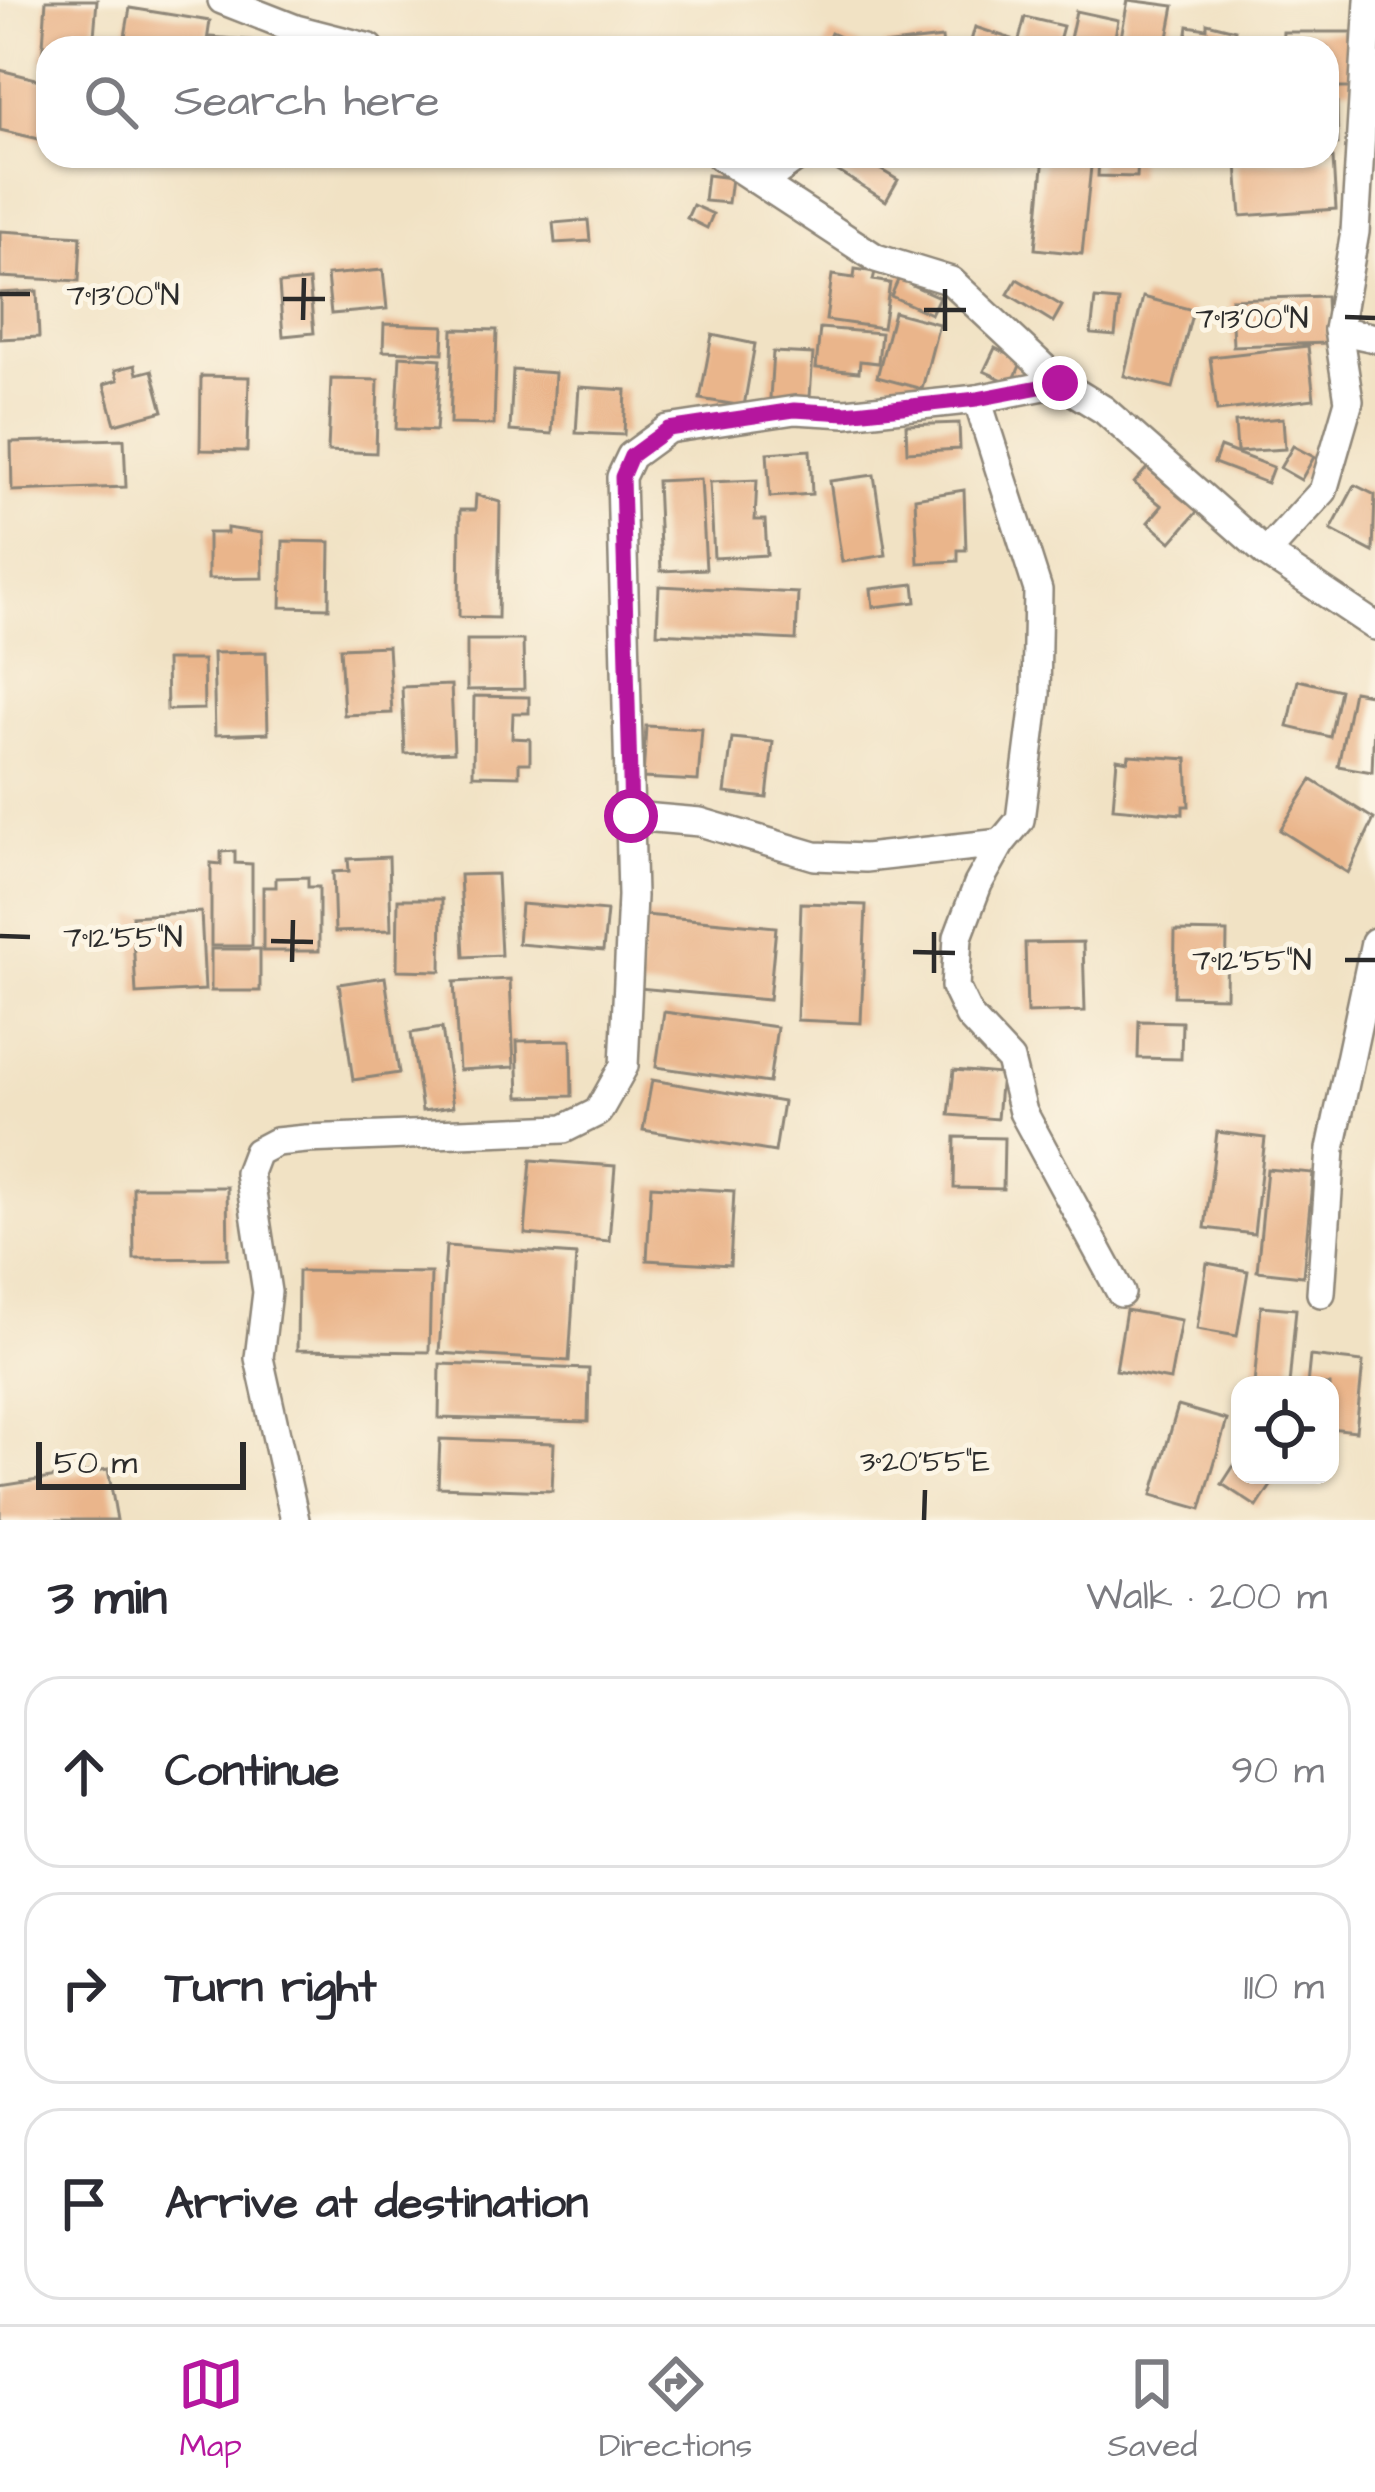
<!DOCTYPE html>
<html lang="en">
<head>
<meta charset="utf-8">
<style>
	:root { --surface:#fff; --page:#f2f2f3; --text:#2b2b33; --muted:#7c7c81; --line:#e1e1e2; --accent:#b5179e }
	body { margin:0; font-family:"Architects Daughter",sans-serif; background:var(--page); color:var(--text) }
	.controls { position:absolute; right:36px; bottom:36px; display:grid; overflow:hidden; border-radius:24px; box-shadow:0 3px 9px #0004 }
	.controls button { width:108px; height:108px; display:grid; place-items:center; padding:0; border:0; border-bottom:3px solid var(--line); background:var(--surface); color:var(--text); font:60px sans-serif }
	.scale { position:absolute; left:36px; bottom:30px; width:210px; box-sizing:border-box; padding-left:12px; border:6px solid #2b2b2b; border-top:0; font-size:33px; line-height:42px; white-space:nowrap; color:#2b2b2b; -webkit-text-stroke:9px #fcf5e5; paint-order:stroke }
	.stop { position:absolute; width:36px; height:36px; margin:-27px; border:9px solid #b5179e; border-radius:50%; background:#fff }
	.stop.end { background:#b5179e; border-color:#fff; box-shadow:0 3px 12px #0008 }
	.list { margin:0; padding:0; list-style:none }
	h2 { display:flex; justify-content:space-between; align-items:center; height:156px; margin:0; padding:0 48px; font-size:51px }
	h2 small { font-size:39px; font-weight:400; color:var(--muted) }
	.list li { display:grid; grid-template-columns:78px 1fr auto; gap:36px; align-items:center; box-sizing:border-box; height:192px; margin:0 24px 24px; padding:0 24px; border:3px solid var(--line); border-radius:36px }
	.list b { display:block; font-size:45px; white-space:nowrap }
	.list em { font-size:39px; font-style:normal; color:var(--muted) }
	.icon { flex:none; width:66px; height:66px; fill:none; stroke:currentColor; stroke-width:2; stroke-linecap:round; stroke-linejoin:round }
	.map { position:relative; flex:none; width:1375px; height:1520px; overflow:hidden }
	.search { position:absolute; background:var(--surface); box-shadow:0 3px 9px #0004; left:36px; right:36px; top:36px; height:132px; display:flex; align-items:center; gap:30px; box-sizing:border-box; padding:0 42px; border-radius:36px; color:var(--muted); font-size:45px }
	.sheet { height:804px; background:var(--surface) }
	nav { display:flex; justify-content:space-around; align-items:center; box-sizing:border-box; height:168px; border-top:3px solid var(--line); background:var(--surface); font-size:33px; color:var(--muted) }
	nav a { display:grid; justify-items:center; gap:6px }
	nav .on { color:var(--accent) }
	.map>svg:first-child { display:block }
	.building { fill:#eab58b }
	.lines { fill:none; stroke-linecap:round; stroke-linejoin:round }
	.minor-casing { stroke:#8e8678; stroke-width:32 }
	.minor { stroke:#fff; stroke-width:27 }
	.route { stroke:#b5179e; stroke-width:15 }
	.ticks { fill:none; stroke:#2b2b2b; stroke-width:4.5 }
	.ticks-label { font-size:30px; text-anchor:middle; fill:#2b2b2b; stroke:#fcf5e5; stroke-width:10; stroke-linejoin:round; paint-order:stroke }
</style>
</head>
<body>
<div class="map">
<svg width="1375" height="1520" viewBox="0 0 1375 1520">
	<rect width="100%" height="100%" fill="#fcf5e5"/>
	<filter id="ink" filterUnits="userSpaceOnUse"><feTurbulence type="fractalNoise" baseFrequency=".00833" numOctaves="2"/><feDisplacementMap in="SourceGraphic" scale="24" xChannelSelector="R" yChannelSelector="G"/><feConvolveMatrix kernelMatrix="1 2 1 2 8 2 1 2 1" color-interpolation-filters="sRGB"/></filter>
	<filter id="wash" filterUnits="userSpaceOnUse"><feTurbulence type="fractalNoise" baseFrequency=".004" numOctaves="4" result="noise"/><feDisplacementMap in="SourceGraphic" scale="48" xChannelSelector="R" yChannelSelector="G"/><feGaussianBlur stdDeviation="2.7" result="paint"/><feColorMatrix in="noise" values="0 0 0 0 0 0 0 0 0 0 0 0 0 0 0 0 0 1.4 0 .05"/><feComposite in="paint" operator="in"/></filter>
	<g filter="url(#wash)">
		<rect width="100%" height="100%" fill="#f1e2c4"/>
		<g id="blocks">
			<g class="building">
				<path d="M46 0H97L93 48H48V61H42Z"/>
				<path d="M1128 0 1174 6 1166 48H1119Z"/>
				<path d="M130 8 210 21 206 48H123Z"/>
				<path d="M1076 11 1118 20 1113 48H1068Z"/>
				<path d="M1025 17 1063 26 1057 48H1017Z"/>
				<path d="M1207 23 1235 30 1233 48H1185L1188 26 1207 29Z"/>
				<path d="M975 27 1012 39 1009 48H969Z"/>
				<path d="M1283 32H1352V88H1327V48H1282Z"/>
				<path d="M831 33 865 48H824Z"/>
				<path d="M210 37 262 41 261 48H209Z"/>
				<path d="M942 38 943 48H884L883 45Z"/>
				<path d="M0 70 48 82V141L0 130Z"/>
				<path d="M1327 101H1337L1338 144 1327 145Z"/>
				<path d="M837 156H858L898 180 886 201 831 167Z"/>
				<path d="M1044 156 1092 157 1082 254 1035 249Z"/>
				<path d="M1099 156H1138L1137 177 1098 176Z"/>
				<path d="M1333 158 1336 209 1241 216 1237 164Z"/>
				<path d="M707 175 731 178 728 203 704 201Z"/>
				<path d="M693 205 713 214 707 228 687 218Z"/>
				<path d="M588 220 590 241 555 243 553 223Z"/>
				<path d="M0 231 81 236 79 281 0 277Z"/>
				<path d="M855 269 875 272 873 280 890 283 883 328 826 320 832 275 854 278Z"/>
				<path d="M903 269 917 275 912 285 939 297 931 314 891 296Z"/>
				<path d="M383 270 387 309 331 314 327 275Z"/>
				<path d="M1017 279 1062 306 1053 322 1008 294Z"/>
				<path d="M309 281 314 333 283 336 279 284Z"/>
				<path d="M37 291 39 337 0 339V293Z"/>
				<path d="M1326 296 1328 343 1233 346 1231 299Z"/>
				<path d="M1143 297 1193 310 1173 388 1124 376Z"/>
				<path d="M1095 299 1119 301 1115 336 1091 334Z"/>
				<path d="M894 312 939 324 922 389 877 377Z"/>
				<path d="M384 324 444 326 443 353 383 351Z"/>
				<path d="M820 328 881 333 878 363 860 361 859 372 816 368Z"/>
				<path d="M453 329 497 330 494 425 450 424Z"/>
				<path d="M712 335 755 344 744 406 700 399Z"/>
				<path d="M1308 346 1314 399 1217 411 1210 357Z"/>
				<path d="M995 348 1022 361 1012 384 984 371Z"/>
				<path d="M773 352 813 354 810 397 798 396 797 403 770 398Z"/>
				<path d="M400 356 441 359 436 431 396 429Z"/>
				<path d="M135 365 137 374 152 370 163 411 115 424 104 384 118 380 115 370Z"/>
				<path d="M513 370 555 373 552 434 510 431Z"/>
				<path d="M201 376 249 377 247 451 200 450Z"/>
				<path d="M331 379 378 380 376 453 328 451Z"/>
				<path d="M579 387 626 390 624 435 576 433Z"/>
				<path d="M1283 418 1285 449 1237 452 1235 422Z"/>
				<path d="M959 423 960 449 907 452 906 425Z"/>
				<path d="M124 439 126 487 12 491 11 442Z"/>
				<path d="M1293 446 1314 457 1301 480 1280 468Z"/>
				<path d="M1220 447 1273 467 1267 483 1214 463Z"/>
				<path d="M810 450 812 494 770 497 767 453Z"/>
				<path d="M1147 468 1167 485 1173 478 1184 487 1177 495 1187 503 1194 497 1203 505 1171 542 1148 522 1162 506 1134 483Z"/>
				<path d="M874 475 886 555 842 562 830 481Z"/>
				<path d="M701 479 706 569 661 571 657 481Z"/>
				<path d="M757 480 755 520H765L767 555 714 558 710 482Z"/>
				<path d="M1355 485 1375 495 1373 552 1331 530Z"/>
				<path d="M964 490 966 550H958V561L918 563 915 498Z"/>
				<path d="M476 495 500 502 498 618 459 617 460 510H475Z"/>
				<path d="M227 528 262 533 263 578 208 579V533H227Z"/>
				<path d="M283 541 330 542 329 608 281 607Z"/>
				<path d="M914 584 916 602 873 607 871 589Z"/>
				<path d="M659 586 798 593 796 640 657 633Z"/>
				<path d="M467 640H523L524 689 467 690Z"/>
				<path d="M388 646 392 713 344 715 340 648Z"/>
				<path d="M266 652 268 733 215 735 213 653Z"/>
				<path d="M166 660H203L204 709 167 710Z"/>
				<path d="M1298 680 1340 690 1330 737 1288 727Z"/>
				<path d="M451 685 454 752 405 754 402 687Z"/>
				<path d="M1353 691 1375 695 1372 772 1338 766Z"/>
				<path d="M474 696 529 697V713H513L512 738 530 739V763H519V776L473 775Z"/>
				<path d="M646 726 702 729 698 781 643 778Z"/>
				<path d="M732 738 773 742 767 798 725 793Z"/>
				<path d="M1129 755 1187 759 1189 806H1183V814L1113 808 1117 759 1128 761Z"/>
				<path d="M1312 780 1374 819 1348 873 1280 830Z"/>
				<path d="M235 851V863L252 864V946H211V863L221 864V852Z"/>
				<path d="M389 857 391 930 335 932 333 872 349 871 348 859Z"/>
				<path d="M497 874 501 955 464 957 460 875Z"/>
				<path d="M308 877V887H319V951H263V887H276V878Z"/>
				<path d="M398 899H442L441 971 397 970Z"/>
				<path d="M801 903 866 905 861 1023 797 1020Z"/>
				<path d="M521 904 607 911 603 951 518 944Z"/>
				<path d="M201 912 205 990 136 994 132 916Z"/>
				<path d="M645 915 776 927 769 1000 638 988Z"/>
				<path d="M1175 931 1227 932 1226 997 1174 996Z"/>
				<path d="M1083 942 1085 1011 1027 1013 1025 943Z"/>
				<rect x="211" y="949" width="49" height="42"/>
				<path d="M385 977 399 1073 353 1080 339 984Z"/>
				<path d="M510 979 514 1067 459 1070 454 982Z"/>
				<path d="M664 1012 777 1027 769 1083 656 1067Z"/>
				<path d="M1139 1021 1182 1022 1181 1059 1138 1058Z"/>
				<path d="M442 1028 453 1107 422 1111 411 1033Z"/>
				<path d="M571 1040 572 1096 519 1097 517 1041Z"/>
				<path d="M954 1070 1001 1074 997 1119 949 1115Z"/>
				<path d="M652 1080 783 1102 775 1152 643 1130Z"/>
				<path d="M1217 1132 1265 1138 1254 1234 1205 1228Z"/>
				<path d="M955 1137 1004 1138 1003 1189 954 1188Z"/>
				<path d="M531 1160 615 1166 609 1241 525 1234Z"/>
				<path d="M1267 1169 1313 1173 1303 1276 1257 1271Z"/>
				<path d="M651 1186 734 1191 730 1265 647 1260Z"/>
				<path d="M133 1187H227L228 1258 134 1259Z"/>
				<path d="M446 1246 576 1255 569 1361 439 1353Z"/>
				<path d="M1207 1263 1248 1271 1237 1336 1197 1329Z"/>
				<path d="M298 1271 431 1273 429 1352 297 1350Z"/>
				<path d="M1261 1306 1296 1309 1289 1385H1254Z"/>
				<path d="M1126 1310 1181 1320 1170 1380 1116 1370Z"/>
				<path d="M1310 1356 1363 1362 1356 1431 1330 1428V1385H1307Z"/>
				<path d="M440 1364 589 1369 588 1422 439 1418Z"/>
				<path d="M1178 1406 1227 1420 1201 1509 1152 1495Z"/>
				<path d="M440 1439 554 1443 552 1491 438 1487Z"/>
				<path d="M1240 1456V1475H1278L1257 1507 1222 1484Z"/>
				<path d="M108 1469 117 1520H0V1486Z"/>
			</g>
		</g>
	</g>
	<g filter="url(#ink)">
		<use href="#blocks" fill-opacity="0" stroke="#8e8678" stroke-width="3"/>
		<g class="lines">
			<g class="minor-casing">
				<g id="minor">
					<path d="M222 0 296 29 370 48"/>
					<path d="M720 156 876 258 951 281 1060 383 1104 410 1266 553 1375 626"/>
					<path d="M764 181 799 156"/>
					<path d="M1338 330 1375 338"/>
					<path d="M1266 553 1323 491 1349 401 1338 330 1355 232 1369 0"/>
					<path d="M631 816 700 822 815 856 865 858 1001 843 1020 820 1036 694 1038 590 977 399"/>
					<path d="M1001 843 978 884 958 937 955 987 969 1016 1010 1060 1023 1112 1121 1293"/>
					<path d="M1321 1293 1331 1149 1375 942"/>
					<path d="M295 1520 259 1358 267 1292 249 1173 257 1152 276 1142 306 1139 564 1129 598 1112 624 1066 632 896 621 477 631 456 668 429 795 410 846 413 977 399 1060 383"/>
				</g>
			</g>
			<use href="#minor" class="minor"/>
		</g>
	</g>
	<g class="lines" filter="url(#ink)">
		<path class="route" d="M631 816 622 477 631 456 668 429 794 410 846 413 977 399 1060 383"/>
	</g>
	<path class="ticks" d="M0 294H30M283 299H325M924 310H966M1345 317 1375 318M303 320 304 278M945 331V289M0 936 30 937M271 941 313 942M913 952 955 953M1345 960H1375M292 962 293 920M934 973V932M924 1520 925 1490"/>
	<g class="ticks-label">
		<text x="123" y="305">7°13'00"N</text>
		<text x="1252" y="328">7°13'00"N</text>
		<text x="123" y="947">7°12'55"N</text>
		<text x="1252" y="970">7°12'55"N</text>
		<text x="925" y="1471">3°20'55"E</text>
	</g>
</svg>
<div class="controls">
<button><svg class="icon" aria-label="locate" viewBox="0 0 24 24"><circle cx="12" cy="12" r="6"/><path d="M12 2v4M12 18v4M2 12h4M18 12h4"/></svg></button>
</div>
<div class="scale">50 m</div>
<div class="stop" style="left:631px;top:816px"></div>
<div class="stop end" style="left:1060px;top:383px"></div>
<div class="search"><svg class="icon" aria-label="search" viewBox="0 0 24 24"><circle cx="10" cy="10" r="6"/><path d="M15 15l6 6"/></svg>Search here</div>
</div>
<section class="sheet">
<h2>3 min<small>Walk · 200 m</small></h2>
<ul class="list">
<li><svg class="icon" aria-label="ahead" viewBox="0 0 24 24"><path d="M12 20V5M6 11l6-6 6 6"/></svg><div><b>Continue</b></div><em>90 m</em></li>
<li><svg class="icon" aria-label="right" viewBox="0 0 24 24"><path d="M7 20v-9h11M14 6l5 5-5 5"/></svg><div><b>Turn right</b></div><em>110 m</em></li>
<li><svg class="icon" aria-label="arrive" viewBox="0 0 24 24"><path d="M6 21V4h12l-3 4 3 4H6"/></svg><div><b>Arrive at destination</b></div></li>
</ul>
</section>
<nav>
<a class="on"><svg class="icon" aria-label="map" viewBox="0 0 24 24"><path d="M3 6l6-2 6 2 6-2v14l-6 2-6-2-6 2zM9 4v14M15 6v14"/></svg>Map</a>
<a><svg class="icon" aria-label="directions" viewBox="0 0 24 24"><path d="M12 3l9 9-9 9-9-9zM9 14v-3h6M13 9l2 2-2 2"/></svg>Directions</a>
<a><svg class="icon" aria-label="saved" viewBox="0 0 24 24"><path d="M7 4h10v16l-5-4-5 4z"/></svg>Saved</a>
</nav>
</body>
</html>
